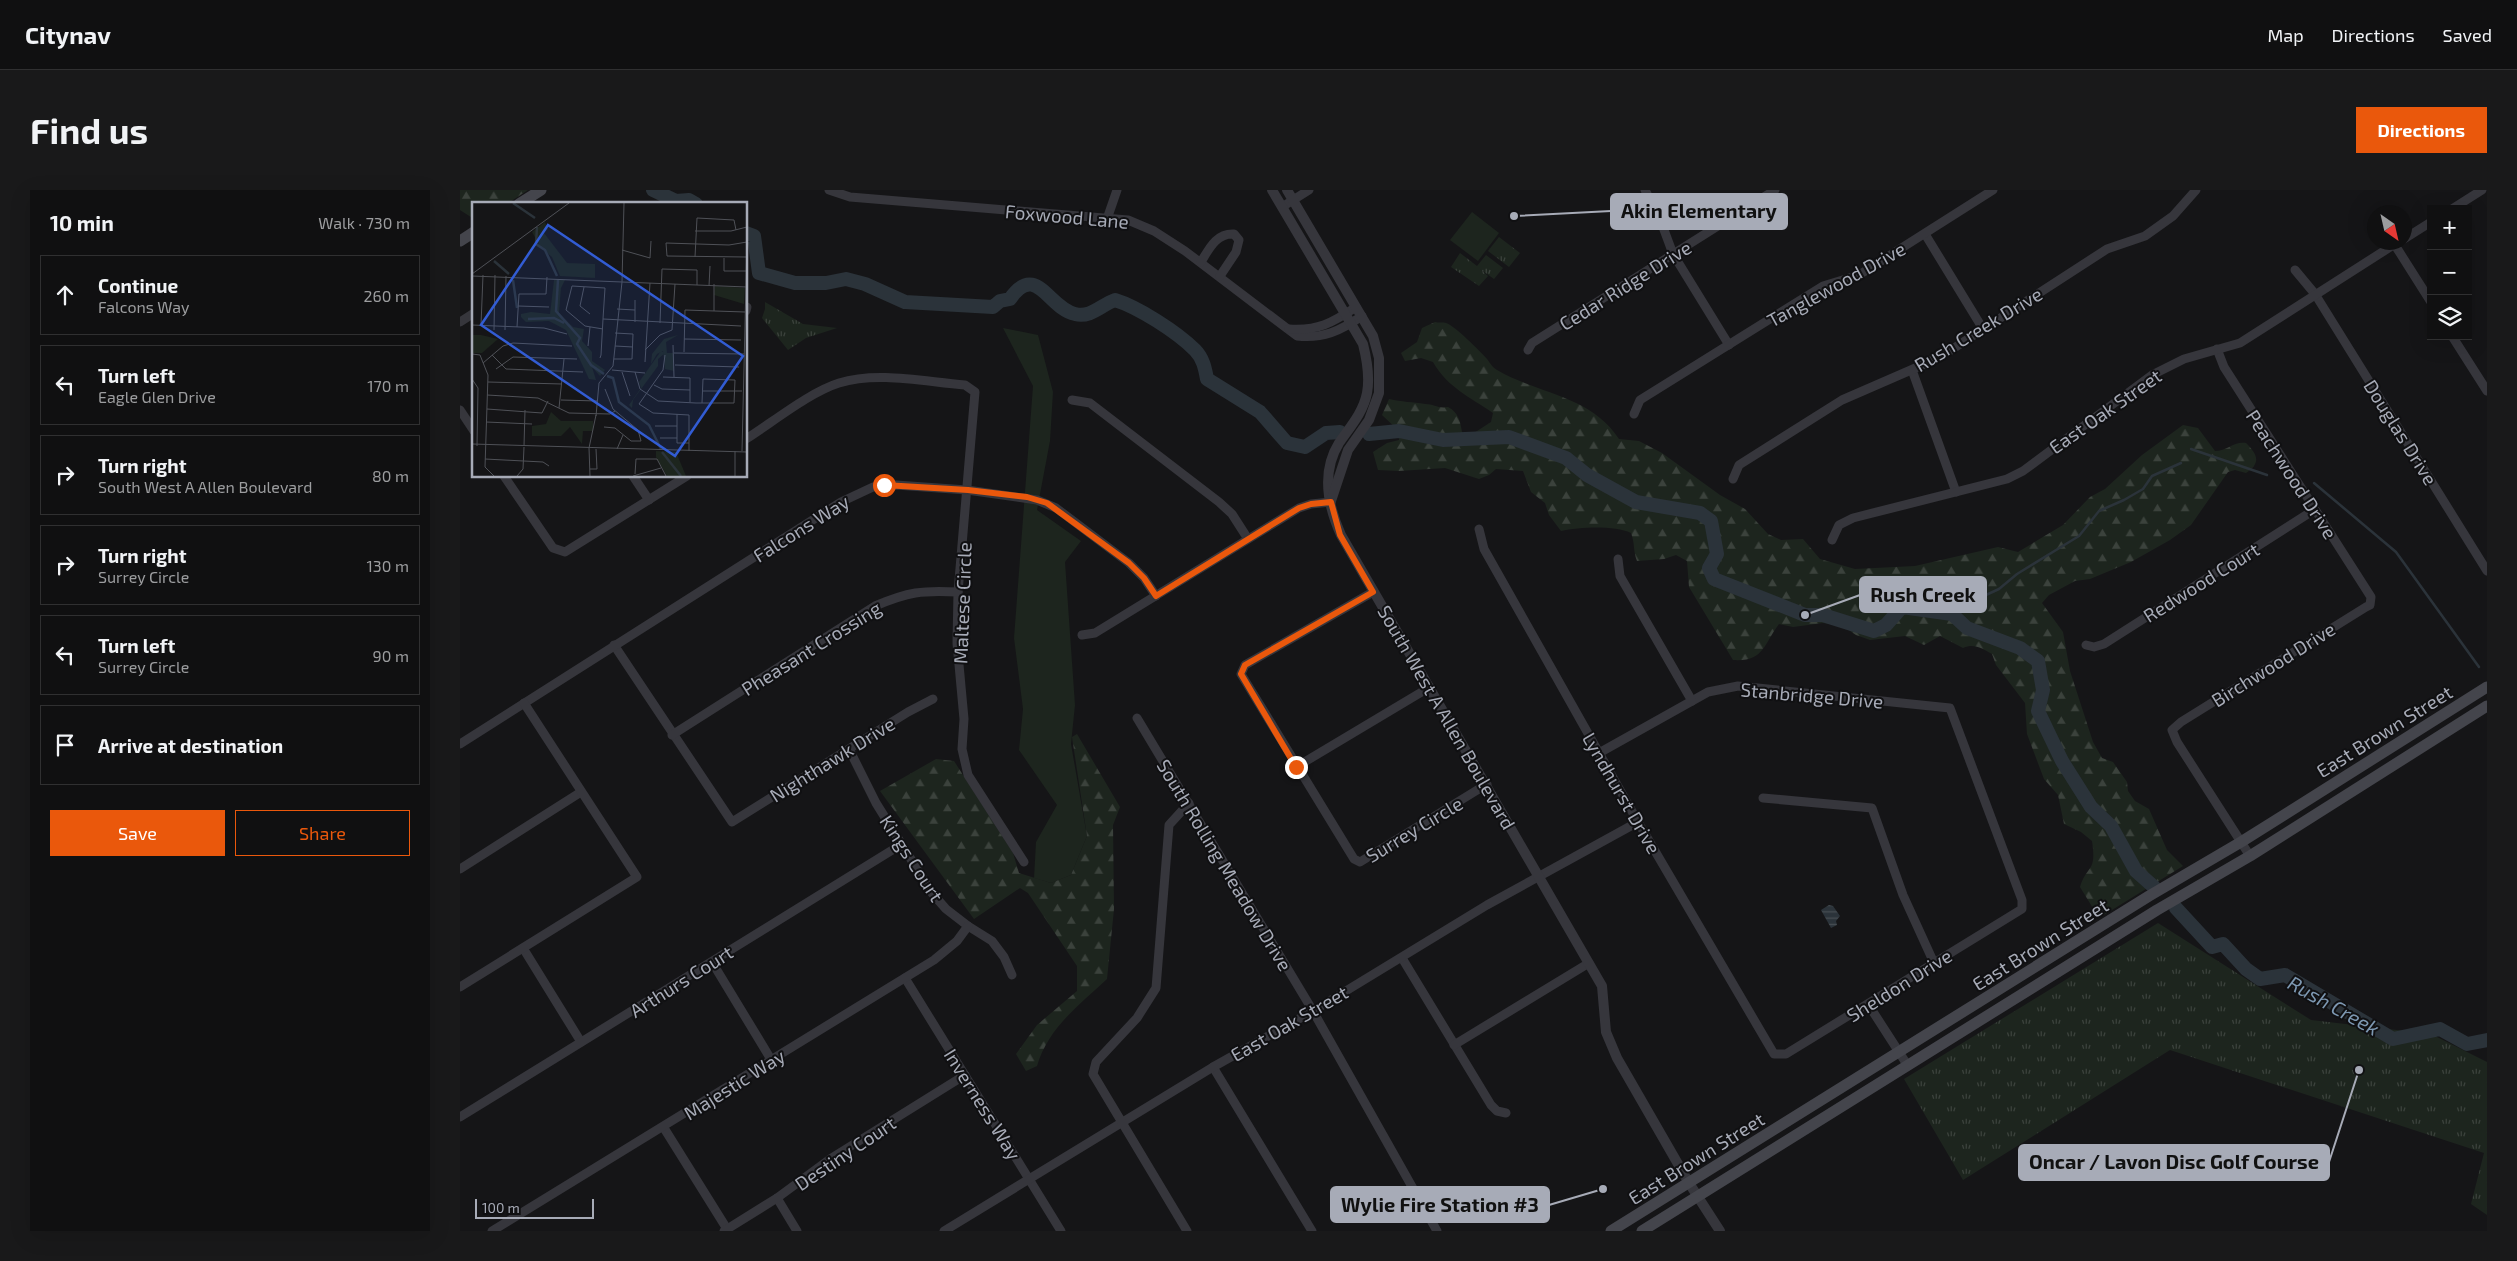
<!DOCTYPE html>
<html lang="en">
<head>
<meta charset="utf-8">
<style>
	:root { --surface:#101011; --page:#19191a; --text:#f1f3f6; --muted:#9c9d9f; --line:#303031; --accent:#ea580c }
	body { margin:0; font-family:"Exo 2",sans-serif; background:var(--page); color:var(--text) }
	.controls { position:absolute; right:15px; top:15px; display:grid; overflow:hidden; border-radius:0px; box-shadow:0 5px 20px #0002 }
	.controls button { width:45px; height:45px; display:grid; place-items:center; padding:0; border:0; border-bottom:1px solid var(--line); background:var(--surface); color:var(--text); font:25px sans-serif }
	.compass { position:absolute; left:1907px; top:15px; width:45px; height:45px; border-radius:50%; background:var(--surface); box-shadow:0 5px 20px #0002; rotate:146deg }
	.scale { position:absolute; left:15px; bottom:12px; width:119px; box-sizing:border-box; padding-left:5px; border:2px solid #a7abb7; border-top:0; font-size:14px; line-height:18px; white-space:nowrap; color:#a7abb7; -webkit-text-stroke:4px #101012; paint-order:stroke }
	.stop { position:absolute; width:15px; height:15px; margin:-11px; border:4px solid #ea580c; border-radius:50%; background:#fff }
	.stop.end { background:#ea580c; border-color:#fff; box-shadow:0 1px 5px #0008 }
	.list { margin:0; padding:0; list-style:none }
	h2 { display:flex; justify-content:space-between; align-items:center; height:65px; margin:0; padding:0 20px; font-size:21px }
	h2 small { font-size:16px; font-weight:400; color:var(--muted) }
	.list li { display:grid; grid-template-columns:32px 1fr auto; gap:15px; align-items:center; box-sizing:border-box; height:80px; margin:0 10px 10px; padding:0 10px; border:1px solid var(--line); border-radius:0px }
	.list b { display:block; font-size:19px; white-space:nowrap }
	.list p { margin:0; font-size:16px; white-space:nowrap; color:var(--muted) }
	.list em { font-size:16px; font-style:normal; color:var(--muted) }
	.actions { display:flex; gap:10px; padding:15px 20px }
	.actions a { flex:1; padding:11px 0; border:1px solid var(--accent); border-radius:0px; text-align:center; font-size:18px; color:var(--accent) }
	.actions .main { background:var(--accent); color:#fff }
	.icon { flex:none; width:28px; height:28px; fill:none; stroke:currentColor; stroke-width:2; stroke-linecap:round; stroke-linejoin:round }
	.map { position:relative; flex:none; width:2027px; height:1041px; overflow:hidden; border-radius:0px }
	header { display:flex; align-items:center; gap:30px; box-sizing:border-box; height:70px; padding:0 25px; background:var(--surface); border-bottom:1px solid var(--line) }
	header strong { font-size:24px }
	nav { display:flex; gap:28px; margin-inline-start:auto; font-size:18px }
	.intro { display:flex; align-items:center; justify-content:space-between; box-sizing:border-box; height:120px; padding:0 30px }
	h1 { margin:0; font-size:35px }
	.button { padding:12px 22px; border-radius:0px; background:var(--accent); color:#fff; font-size:18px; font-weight:700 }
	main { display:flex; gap:30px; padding:0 30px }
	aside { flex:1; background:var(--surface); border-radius:0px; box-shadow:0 5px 20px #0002 }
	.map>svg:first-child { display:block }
	.grass { fill:#1d251e }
	.forest { fill:url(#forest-firs) }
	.park { fill:url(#park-tufts) }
	.water { fill:url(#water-rules) }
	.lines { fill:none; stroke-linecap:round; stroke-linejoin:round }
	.stream { stroke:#2b333a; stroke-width:2.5 }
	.river { stroke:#2b333a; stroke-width:14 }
	.minor { stroke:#36363c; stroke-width:9 }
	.tertiary { stroke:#36363c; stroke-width:10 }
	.secondary { stroke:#44454c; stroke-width:11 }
	.route { stroke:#ea580c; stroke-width:6 }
	.labels { text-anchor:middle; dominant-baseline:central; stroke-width:4; stroke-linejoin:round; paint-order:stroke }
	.street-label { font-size:19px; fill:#a7abb7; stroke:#101012 }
	.water-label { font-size:20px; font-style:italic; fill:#7d98b2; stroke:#101012 }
	.inset-river { fill:none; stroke:#2b333a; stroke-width:2.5 }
	.inset-road { fill:none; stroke:#4f5157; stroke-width:1 }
	.view { fill:#325cd3; fill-opacity:0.15; stroke:#325cd3; stroke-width:2.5 }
	.inset-edge { fill:none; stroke:#a7abb7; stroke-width:2.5 }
	.leader { fill:none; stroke:#a7abb7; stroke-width:2 }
	.callout-dot { fill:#a7abb7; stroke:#101012; stroke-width:2 }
	.callout { fill:#a7abb7; stroke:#a7abb7; stroke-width:2 }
	.callout-label { font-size:20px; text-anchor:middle; font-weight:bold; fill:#111 }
</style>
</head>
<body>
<header>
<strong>Citynav</strong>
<nav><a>Map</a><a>Directions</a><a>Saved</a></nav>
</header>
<div class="intro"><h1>Find us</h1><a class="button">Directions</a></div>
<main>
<aside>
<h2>10 min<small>Walk · 730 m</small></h2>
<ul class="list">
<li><svg class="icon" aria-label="ahead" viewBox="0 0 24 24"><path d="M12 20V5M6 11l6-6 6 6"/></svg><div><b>Continue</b><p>Falcons Way</p></div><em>260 m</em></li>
<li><svg class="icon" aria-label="left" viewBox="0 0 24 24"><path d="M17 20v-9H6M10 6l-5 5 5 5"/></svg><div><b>Turn left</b><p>Eagle Glen Drive</p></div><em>170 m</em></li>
<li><svg class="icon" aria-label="right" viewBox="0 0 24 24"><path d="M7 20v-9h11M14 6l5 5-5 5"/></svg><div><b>Turn right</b><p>South West A Allen Boulevard</p></div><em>80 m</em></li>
<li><svg class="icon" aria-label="right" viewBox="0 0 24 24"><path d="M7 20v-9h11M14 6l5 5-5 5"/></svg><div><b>Turn right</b><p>Surrey Circle</p></div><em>130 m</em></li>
<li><svg class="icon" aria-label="left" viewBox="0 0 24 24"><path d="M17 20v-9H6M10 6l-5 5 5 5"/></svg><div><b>Turn left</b><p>Surrey Circle</p></div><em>90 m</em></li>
<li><svg class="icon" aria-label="arrive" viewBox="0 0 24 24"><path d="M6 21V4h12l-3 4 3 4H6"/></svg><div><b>Arrive at destination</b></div></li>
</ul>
<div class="actions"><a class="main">Save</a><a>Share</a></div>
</aside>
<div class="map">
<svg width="2027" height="1041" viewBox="0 0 2027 1041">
	<defs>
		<pattern id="forest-firs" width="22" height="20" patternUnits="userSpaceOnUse" patternTransform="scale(1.25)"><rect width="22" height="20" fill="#1d251e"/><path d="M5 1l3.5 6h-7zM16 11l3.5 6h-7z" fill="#3b423c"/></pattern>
		<pattern id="park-tufts" width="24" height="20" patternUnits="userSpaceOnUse" patternTransform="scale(1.25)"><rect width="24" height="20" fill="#1d251e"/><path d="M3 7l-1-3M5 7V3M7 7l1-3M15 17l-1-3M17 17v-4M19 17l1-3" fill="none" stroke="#3b423c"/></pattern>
		<pattern id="water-rules" width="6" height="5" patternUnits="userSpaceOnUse" patternTransform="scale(1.25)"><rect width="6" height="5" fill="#2b333a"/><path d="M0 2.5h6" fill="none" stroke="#474e54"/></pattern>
	</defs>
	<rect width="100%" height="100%" fill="#151517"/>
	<g class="grass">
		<path d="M1012 22 1039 43 1018 71 990 50Z"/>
		<path d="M543 138 578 145 593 202 590 251 577 320 621 351 605 372 615 515 611 554 627 646 611 685 591 693 574 688 576 652 597 615 559 560 563 519 554 448 573 196Z"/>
	</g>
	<g class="forest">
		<path d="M0 0H68L47 14H14V29L0 20Z"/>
		<path d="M975 132C978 133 983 132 986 133 995 136 1020 161 1027 169 1030 173 1033 178 1037 180 1080 205 1130 205 1159 249L1179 251 1202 263 1260 305 1285 319 1308 344 1321 350 1343 349 1360 369 1395 379 1455 376 1538 357 1558 362 1603 335 1630 307 1645 299 1682 265 1723 235 1738 238 1755 261C1767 261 1774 251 1786 253 1798 265 1801 273 1786 283L1775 280 1768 282 1731 335 1710 350 1671 372 1630 389 1615 391 1589 405 1582 413 1603 442 1610 481 1633 552 1642 568 1653 572 1667 592 1668 601 1675 611 1689 619 1707 660 1723 676 1639 728 1620 697C1627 674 1637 683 1632 651L1621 642 1604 634 1598 605 1584 589 1567 544 1565 513 1536 475 1532 464C1522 459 1515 453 1503 458L1480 446 1464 455 1445 446 1410 450 1396 445 1381 435 1363 433 1333 437 1319 434C1303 455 1304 472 1273 470L1229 397 1227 371 1216 365 1204 369 1177 371C1173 361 1175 353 1171 343 1155 335 1119 337 1101 341L1089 325 1085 313 1071 302 1063 281 1036 279 1029 285 1019 289 985 278 939 281 918 280 913 262 927 253 939 250V241L922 225 929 209C942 212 952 212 965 214 974 214 978 219 988 217 999 223 1000 231 1002 242L1014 243 1031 232 1033 223C1010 207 988 198 973 172L961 168 945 171 941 163 957 152 962 138Z"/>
		<path d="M617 544 660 617 653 635 654 719 647 789C619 815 588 838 577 876L566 881 556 864 577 835 617 801V776L568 703 560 698 514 729 420 601 476 569 494 571 553 663 559 683 591 693 611 685 627 646 612 547Z"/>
	</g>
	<g class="park">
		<path d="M1039 47 1060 63 1049 77 1028 61Z"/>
		<path d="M1000 63 1017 76 1026 65 1043 78 1034 89 1020 79 1028 86 1019 96 991 77Z"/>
		<path d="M305 112 343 134 377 138 346 148 328 160 302 128 305 119Z"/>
		<path d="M1698 733 1851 830 1971 844 2027 872V1025L2011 1014 2024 963 1710 860 1503 990 1444 889Z"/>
	</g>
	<path class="water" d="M1369 715 1373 716 1380 726 1376 731 1377 735 1371 738 1361 720Z"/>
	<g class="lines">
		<g class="stream">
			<path d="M1731 259 1807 285"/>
			<path d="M1854 293 1936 362 2019 477"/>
			<path d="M1442 417 1488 408 1513 411 1539 399 1557 384 1619 346 1639 321 1664 310 1683 299 1692 286 1721 273"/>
		</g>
		<g class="river">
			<path d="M193 0 216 11 229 10 236 14"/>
			<path d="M286 43 294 46 299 83 335 93H366L386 89 405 94 445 112 533 117 540 111 550 109C576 71 589 119 615 124 631 128 641 115 655 110 678 117 717 142 735 160 743 168 745 178 747 189L800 222 827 253 845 257 866 243 880 242"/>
			<path d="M909 244 939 241 983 250 1049 247 1106 268 1127 285 1176 312 1240 323 1251 331 1257 364 1249 378 1254 389 1345 425H1363L1414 441 1426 435 1442 417 1492 424 1507 438 1560 458 1578 471 1583 500 1578 521 1602 571 1631 617 1651 636 1676 681 1694 697"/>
			<path d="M1716 718 1752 757 1763 754 1786 779 1800 789 1825 785 1933 849 1980 839 2007 854 2027 850"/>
		</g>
		<g class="minor">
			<path d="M369 0 390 7 668 30 694 41 725 61 837 146C863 149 880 141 902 126"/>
			<path d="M1185 0 1200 29 1213 64 1269 155"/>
			<path d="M822 17 849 0"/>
			<path d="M1992 19 2022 0"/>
			<path d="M647 29 657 0"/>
			<path d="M1465 44 1523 139"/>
			<path d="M1944 49 1971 32"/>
			<path d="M1933 52 1971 112"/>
			<path d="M741 72C749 59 756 43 774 44L779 50 776 62 760 86"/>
			<path d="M1835 80 1855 104 2027 381"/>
			<path d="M286 121 287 117"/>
			<path d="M0 132 14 123"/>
			<path d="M829 139C858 141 872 133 896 117"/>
			<path d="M1992 146 2027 201"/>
			<path d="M1757 159 1764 177 1911 407 1910 415 1906 417 1721 532 1712 540 1717 552 1790 666"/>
			<path d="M1068 160 1072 153 1315 0"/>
			<path d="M1452 180 1496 302"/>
			<path d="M612 210 630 213 759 312 772 324 788 349"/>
			<path d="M0 220 14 241"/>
			<path d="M1174 224 1180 210 1363 96 1399 85 1533 0"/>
			<path d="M286 249C313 232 350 202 379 193 418 181 465 192 505 195L515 202 498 402 497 453 504 529 502 559 508 585 564 672"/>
			<path d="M44 286 93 358 105 362 227 286"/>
			<path d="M173 286 189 310"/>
			<path d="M1273 289 1279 275 1382 210 1467 173 1491 160 1647 59 1685 46 1713 26 1736 0"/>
			<path d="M1019 339 1024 359 1178 632 1314 864H1326L1562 719V710L1490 518 1278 496 1248 502 1139 563"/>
			<path d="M1372 350 1379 335 1393 328 1547 289 1563 281 1692 185 1724 169 1780 153 1938 52"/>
			<path d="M1158 369 1160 386 1232 511"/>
			<path d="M913 402 785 475 781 484 894 669 900 672 1027 594"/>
			<path d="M622 445 635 443 839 318 851 314 871 312"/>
			<path d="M154 455 272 632 448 522 473 509"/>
			<path d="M1626 455 1634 457 1644 454 1854 320"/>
			<path d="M677 528 853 821 977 1041"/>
			<path d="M212 545 415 416C448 402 462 400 498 402"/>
			<path d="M0 554 381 312 413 297 436 295 507 300 577 310 596 318 669 373 684 388 696 406"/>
			<path d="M389 559 416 613 472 703 486 719 508 736 532 751 544 767 552 785"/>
			<path d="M836 577 970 497"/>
			<path d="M1303 608 1412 618 1443 705 1474 773"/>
			<path d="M0 679 121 602"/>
			<path d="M63 758 121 852"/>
			<path d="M942 768 1031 915 1037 921 1046 923"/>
			<path d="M252 772 312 871"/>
			<path d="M445 788 601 1041"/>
			<path d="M0 797 177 687 64 513"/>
			<path d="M1408 814 1448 876"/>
			<path d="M994 855 1129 773"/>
			<path d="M753 877 852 1041"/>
			<path d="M0 927 442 654"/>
			<path d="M204 938 267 1039"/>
			<path d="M317 1008 337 1041"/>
			<path d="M32 1041 474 770 497 751 508 736"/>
			<path d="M264 1041 317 1008 370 969 505 885"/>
			<path d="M484 1041 753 877 853 821 1027 715 1178 632"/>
			<path d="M727 1041 633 884 636 872 677 828 696 798 709 635 729 613"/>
		</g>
		<g class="tertiary">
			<path d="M812 0 903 154C907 170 910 187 907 203 903 223 890 237 879 253 861 282 868 316 881 345L1142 796 1146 842 1157 868 1229 993 1260 1041"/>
			<path d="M827 0 913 146 919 168V203L909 230 888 260 871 311"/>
		</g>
		<g class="secondary">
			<path d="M59 14 81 0"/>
			<path d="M0 51 14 42"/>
			<path d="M1151 1041 1689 706 1781 652 2027 497"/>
			<path d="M1182 1041 1697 720 1790 666 2027 516"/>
		</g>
	</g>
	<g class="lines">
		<path class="route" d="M424 295 508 300 567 307 587 313 669 373 684 388 696 406 839 318 851 314 871 312 880 345 913 402 785 475 781 484 836 577"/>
	</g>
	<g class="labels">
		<g class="street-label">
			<text transform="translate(607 26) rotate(5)">Foxwood Lane</text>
			<text transform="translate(1376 94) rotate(-29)">Tanglewood Drive</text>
			<text transform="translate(1165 95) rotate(-32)">Cedar Ridge Drive</text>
			<text transform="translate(1518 139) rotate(-31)">Rush Creek Drive</text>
			<text transform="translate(1645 221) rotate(-35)">East Oak Street</text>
			<text transform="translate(1941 242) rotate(58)">Douglas Drive</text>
			<text transform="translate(1832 284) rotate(57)">Peachwood Drive</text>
			<text transform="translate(341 338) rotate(-32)">Falcons Way</text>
			<text transform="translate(1741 392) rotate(-32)">Redwood Court</text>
			<text transform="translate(502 413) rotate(-88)">Maltese Circle</text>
			<text transform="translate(351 458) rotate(-32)">Pheasant Crossing</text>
			<text transform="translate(1813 474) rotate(-32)">Birchwood Drive</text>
			<text transform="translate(1352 505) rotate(5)">Stanbridge Drive</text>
			<text transform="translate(987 527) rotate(60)">South West A Allen Boulevard</text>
			<text transform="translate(1924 541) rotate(-32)">East Brown Street</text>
			<text transform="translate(372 569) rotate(-32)">Nighthawk Drive</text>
			<text transform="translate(1162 603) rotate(60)">Lyndhurst Drive</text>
			<text transform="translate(954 639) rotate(-31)">Surrey Circle</text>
			<text transform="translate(452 668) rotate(57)">Kings Court</text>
			<text transform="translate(765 675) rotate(59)">South Rolling Meadow Drive</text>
			<text transform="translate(1580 754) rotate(-32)">East Brown Street</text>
			<text transform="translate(221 791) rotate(-32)">Arthurs Court</text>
			<text transform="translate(1439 795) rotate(-32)">Sheldon Drive</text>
			<text transform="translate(829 833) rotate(-30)">East Oak Street</text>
			<text transform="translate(274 894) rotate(-32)">Majestic Way</text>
			<text transform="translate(523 914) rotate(58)">Inverness Way</text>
			<text transform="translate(385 963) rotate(-34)">Destiny Court</text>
			<text transform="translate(1236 968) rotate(-32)">East Brown Street</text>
		</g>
		<g class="water-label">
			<text transform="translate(1874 815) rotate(29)">Rush Creek</text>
		</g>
	</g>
	<g transform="translate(12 12)">
		<rect width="275" height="275" fill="#151517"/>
		<path d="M189 149 193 151 186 157V164L161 198 160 206 157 203 169 186 167 180Z" fill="#1d251e"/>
		<path d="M82 78H93L89 86 87 111 101 125 112 127 110 139 120 150V159L133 168 128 174 120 165 124 178 117 177 94 128 77 119 54 120 49 115V112L59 110 78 112ZM206 133 194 140 195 151H201L202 169 193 167 191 149 185 152 179 162 180 152 192 137ZM79 210 89 219H121V229H111L110 242 98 225 89 234H60V224L74 222ZM184 249 204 250 214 274H195L184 255Z" fill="#1d251e"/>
		<path d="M0 133H9L26 137 10 151H0Z" fill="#1d251e"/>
		<path d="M73 20 76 27 72 31 95 61 123 62V76L88 74 80 55 69 46 60 30ZM243 84 273 86 272 102 242 93Z" fill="#1d251e"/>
		<path class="inset-river" d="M41 1 63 16M65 25 64 42 73 48 85 74M22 59 37 72M41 78 45 106M86 78 84 109 108 136 105 142 119 163 132 172M56 117 82 116 92 121M135 174 141 176 147 200 177 223 189 247M190 250 209 274"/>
		<path class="inset-road" d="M223 29H259L275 25M150 48 178 56 179 39M223 55 225 16 262 18 264 28M274 55 195 54 194 41 257 43 275 40M252 56V69H274M0 72 97 1M0 74 275 85M237 84 238 64M112 85 108 104 118 112M46 104 77 105M145 107 163 108M242 109V82M131 117 269 124M163 120V98M188 121 190 67 225 68V83M0 123 72 126 95 132M9 123 11 73M45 125 47 92H74L75 75M22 128 23 73M33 128 34 74M212 137 269 138M201 143 202 175M116 144 118 125M143 144 161 145M173 148 188 133 200 128 203 82M212 150 213 108 273 110M202 151 272 152M0 152 8 153 16 173 13 265 22 274M20 153 34 167 111 170M193 153 191 168 167 202 181 211 217 213V249M128 156 129 153 131 117 133 86 100 84 94 108 113 124 131 127M142 157H160L161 132 143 131M173 160 178 81M11 161 31 144 41 141 100 144M203 163 267 165M24 167 41 155 105 157M140 168 173 171M150 170 158 194M163 170 168 187 186 199 224 201H262L263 178 231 177 230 201M191 175 218 176V200M0 177 6 186 5 244M16 180 90 182M182 183 190 187 218 188M231 189H270M15 193 66 196 97 211 138 212 143 209M89 198 126 199M87 206 92 157M15 207 70 211 76 199M205 212V241H217M124 214 127 181 141 164 150 80 152 1M14 220 60 222M183 224H205M132 225 143 226 159 239H169L166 228 141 207 133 187M188 236H205M0 242 275 250M52 244 53 208M117 246 124 213M117 246 118 274M145 247 151 233M263 249V274M270 249 275 39M13 257 71 260 77 264M118 267H125L124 247M163 272 164 257H185L194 274M45 274 51 267 52 245M161 274 189 266"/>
		<path class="view" d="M76 23 271 154 203 254 9 123Z"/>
		<rect width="275" height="275" class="inset-edge"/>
	</g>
	<path class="leader" d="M1054 26L1151 21M1345 425L1400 405M1899 880L1869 972M1143 999L1089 1015"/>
	<g class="callout-dot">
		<circle cx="1054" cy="26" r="5"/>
		<circle cx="1345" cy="425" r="5"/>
		<circle cx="1899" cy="880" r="5"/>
		<circle cx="1143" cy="999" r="5"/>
	</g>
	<g class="callout">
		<rect x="1151" y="4" width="176" height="35" rx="5"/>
		<rect x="1400" y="387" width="126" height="35" rx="5"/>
		<rect x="1559" y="955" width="310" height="35" rx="5"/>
		<rect x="871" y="997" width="218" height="35" rx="5"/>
	</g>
	<g class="callout-label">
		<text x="1239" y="28">Akin Elementary</text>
		<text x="1463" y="412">Rush Creek</text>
		<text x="1714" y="979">Oncar / Lavon Disc Golf Course</text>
		<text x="980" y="1022">Wylie Fire Station #3</text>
	</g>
</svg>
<div class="controls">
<button>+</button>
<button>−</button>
<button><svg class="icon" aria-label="layers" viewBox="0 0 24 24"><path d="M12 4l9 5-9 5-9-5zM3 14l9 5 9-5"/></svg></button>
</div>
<svg class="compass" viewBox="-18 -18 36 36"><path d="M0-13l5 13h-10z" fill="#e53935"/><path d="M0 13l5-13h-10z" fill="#9c9d9f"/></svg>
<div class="scale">100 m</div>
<div class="stop" style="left:424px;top:295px"></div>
<div class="stop end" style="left:836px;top:577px"></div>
</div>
</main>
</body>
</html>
